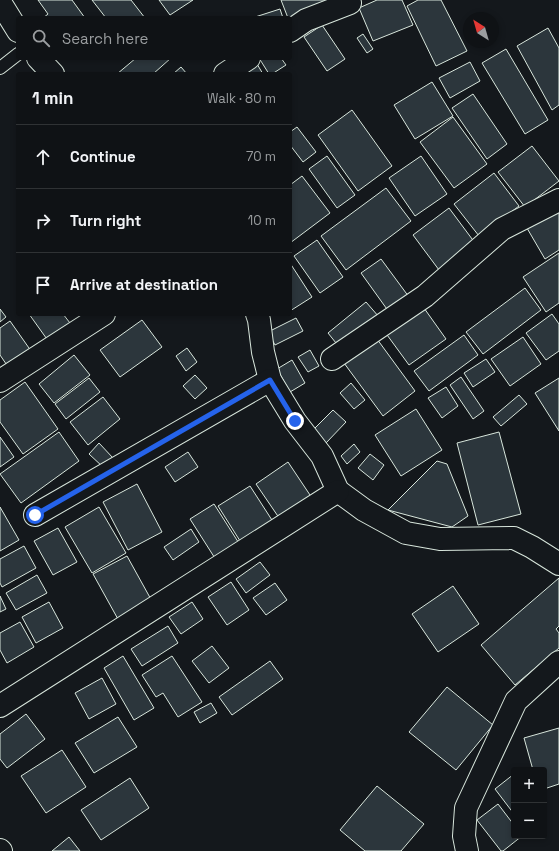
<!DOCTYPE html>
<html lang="en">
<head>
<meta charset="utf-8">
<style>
	:root { --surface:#0f1215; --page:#181b1e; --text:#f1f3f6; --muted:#9b9ea0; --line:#2f3234 }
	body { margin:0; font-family:"Space Grotesk",sans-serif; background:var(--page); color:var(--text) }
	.controls { position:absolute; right:12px; bottom:12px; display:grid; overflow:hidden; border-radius:4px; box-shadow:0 2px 6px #0003 }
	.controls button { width:36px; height:36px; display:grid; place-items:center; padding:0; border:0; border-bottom:1px solid var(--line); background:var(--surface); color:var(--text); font:20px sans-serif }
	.compass { position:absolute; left:463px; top:12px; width:36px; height:36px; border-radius:50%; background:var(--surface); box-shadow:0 2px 6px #0003; rotate:323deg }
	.stop { position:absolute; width:12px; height:12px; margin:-9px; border:3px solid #2563eb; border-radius:50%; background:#fff }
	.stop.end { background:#2563eb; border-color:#fff; box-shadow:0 1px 4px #0008 }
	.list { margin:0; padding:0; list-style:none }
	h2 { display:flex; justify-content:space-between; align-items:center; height:52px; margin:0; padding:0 16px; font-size:17px }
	h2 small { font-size:13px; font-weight:400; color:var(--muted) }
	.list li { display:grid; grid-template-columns:26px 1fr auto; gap:12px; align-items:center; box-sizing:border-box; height:64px; padding:0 16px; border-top:1px solid var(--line) }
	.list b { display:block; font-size:15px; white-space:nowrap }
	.list em { font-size:13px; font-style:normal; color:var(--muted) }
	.icon { flex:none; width:22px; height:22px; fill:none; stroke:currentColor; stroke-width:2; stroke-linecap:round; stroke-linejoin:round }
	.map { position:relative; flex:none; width:559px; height:851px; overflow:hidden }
	.search { position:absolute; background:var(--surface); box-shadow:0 2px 6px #0003; left:16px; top:16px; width:276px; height:44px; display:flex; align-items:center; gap:10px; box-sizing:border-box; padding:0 14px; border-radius:4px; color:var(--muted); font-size:15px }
	.panel { position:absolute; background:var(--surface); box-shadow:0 2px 6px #0003; left:16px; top:72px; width:276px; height:244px; border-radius:4px }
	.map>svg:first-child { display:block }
	.building { fill:#2c363c; stroke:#d8e6dc }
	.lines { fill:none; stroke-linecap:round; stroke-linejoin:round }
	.service-casing { stroke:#d8e6dc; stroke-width:14 }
	.minor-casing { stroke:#d8e6dc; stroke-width:24 }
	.service { stroke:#14181c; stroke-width:12 }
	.minor { stroke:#14181c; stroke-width:22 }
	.route { stroke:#2563eb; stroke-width:5 }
</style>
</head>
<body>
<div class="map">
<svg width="559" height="851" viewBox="0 0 559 851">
	<rect width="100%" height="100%" fill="#14181c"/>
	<g class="building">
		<path d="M38 0H72L85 18H43L48 14Z"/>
		<path d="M92 0H131L145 18H106Z"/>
		<path d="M159 0H193L170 15Z"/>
		<path d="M281 0H336L290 18H288Z"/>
		<path d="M377 0H402L413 25 373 41 359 8Z"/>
		<path d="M418 0H441L467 51 436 66 407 6Z"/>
		<path d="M280 9 283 18H252Z"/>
		<path d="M322 25 345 59 327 71 304 37Z"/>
		<path d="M548 28 559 48V105L552 110 517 46Z"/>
		<path d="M363 34 373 49 367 53 357 38Z"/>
		<path d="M506 49 548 120 525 134 482 63Z"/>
		<path d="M136 58H171L153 74H117Z"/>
		<path d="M259 58H281L286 65 272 74H269Z"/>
		<path d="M254 59 263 74H231Z"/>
		<path d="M470 62 480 81 450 98 439 78Z"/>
		<path d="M181 67 187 74H173Z"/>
		<path d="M432 82 453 116 415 139 394 105Z"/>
		<path d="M473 94 507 144 487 159 452 108Z"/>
		<path d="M352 110 392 166 358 191 318 135Z"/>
		<path d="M453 117 487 164 454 188 420 142Z"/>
		<path d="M297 127 316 152 303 162 290 145V132Z"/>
		<path d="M532 146 559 181 525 207 498 172Z"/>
		<path d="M327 156 355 195 337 208 309 169Z"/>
		<path d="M421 156 447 194 415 216 389 178Z"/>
		<path d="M494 173 519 206 479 236 454 204Z"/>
		<path d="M302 176 330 213 290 243V185Z"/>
		<path d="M386 188 411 221 346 270 321 236Z"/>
		<path d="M559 202V250L545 259 524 223Z"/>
		<path d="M449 208 478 247 442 274 413 235Z"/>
		<path d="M317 240 343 277 320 293 294 256Z"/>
		<path d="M559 253V303L546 312 523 277Z"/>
		<path d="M381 259 409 297 389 312 361 273Z"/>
		<path d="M290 263 312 297 290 311Z"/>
		<path d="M525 288 541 310 483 354 466 332Z"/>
		<path d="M419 301 446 339 409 365 382 328Z"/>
		<path d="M366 302 379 317 340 348 328 333Z"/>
		<path d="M0 309 6 317 0 322Z"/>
		<path d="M29 314H63L77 332 54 349Z"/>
		<path d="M552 314 559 324V351L546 360 526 333Z"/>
		<path d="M296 318 303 331 275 345 268 332Z"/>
		<path d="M142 320 162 347 120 377 100 350Z"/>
		<path d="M10 321 36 358 13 374 0 355V328Z"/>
		<path d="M464 335 478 355 429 391 414 371Z"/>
		<path d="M523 337 541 364 510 386 491 359Z"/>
		<path d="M377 339 415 391 383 416 344 363Z"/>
		<path d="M187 348 197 362 186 371 176 356Z"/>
		<path d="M310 350 319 366 308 372 298 357Z"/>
		<path d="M74 355 90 375 54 403 39 384Z"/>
		<path d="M486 359 495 372 473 387 464 373Z"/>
		<path d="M292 360 305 383 290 392 277 369Z"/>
		<path d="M195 375 207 388 195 399 183 386Z"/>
		<path d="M461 377 484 411 473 419 450 385Z"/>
		<path d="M89 378 100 392 66 419 55 404Z"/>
		<path d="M559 378V431L535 393Z"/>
		<path d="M25 382 58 429 23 454 0 422V400Z"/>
		<path d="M351 383 365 400 354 409 340 393Z"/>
		<path d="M446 387 458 406 442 418 428 398Z"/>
		<path d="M519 395 527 404 501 426 493 417Z"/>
		<path d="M103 397 120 419 88 445 70 422Z"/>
		<path d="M416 409 442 450 401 476 375 435Z"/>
		<path d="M333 410 346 422 326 443 313 430Z"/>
		<path d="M59 432 79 461 21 503 0 474Z"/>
		<path d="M499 432 521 514 478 525 457 443Z"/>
		<path d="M0 437 14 457 0 467Z"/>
		<path d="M99 443 113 458 103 467 89 454Z"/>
		<path d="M354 444 360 452 347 464 341 456Z"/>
		<path d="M188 452 198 467 175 482 165 467Z"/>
		<path d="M370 454 384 465 373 480 358 468Z"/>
		<path d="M437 461 447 464 468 516 452 527 388 510Z"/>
		<path d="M288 462 318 507 286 528 256 484Z"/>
		<path d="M137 484 162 532 128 550 103 502Z"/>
		<path d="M250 486 279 531 247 552 218 506Z"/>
		<path d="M214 504 242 548 218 563 190 519Z"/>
		<path d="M0 507 19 540 0 551Z"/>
		<path d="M99 507 126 553 92 573 65 527Z"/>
		<path d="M58 528 77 562 53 575 34 541Z"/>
		<path d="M191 529 199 542 173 560 164 547Z"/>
		<path d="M24 546 36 568 2 587 0 583V559Z"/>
		<path d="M127 556 153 603 119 621 93 574Z"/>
		<path d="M260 562 270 575 246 593 236 579Z"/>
		<path d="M37 575 47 593 16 610 6 593Z"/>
		<path d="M559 578V626L556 629 559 633V648L515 685 481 645Z"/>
		<path d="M231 582 249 610 227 625 208 597Z"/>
		<path d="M275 583 287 600 266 615 253 598Z"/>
		<path d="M453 586 479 624 438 652 412 614Z"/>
		<path d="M0 596 6 609 0 612Z"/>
		<path d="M49 602 63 628 36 643 22 617Z"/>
		<path d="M192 602 203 619 181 634 169 617Z"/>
		<path d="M20 622 34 647 7 663 0 650V633Z"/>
		<path d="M168 626 178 643 142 666 131 649Z"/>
		<path d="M212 646 229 668 209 683 192 661Z"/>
		<path d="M123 656 154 708 134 720 104 668Z"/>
		<path d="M172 656 202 702 178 717 163 693 156 697 142 675Z"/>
		<path d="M270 661 283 679 232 715 219 697Z"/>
		<path d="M102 678 116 704 89 719 75 693Z"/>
		<path d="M447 687 493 725 456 770 409 732Z"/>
		<path d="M211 703 217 713 200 723 194 712Z"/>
		<path d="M26 714 45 739 7 768 0 759V734Z"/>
		<path d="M118 717 137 747 94 773 75 743Z"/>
		<path d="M559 728V784L544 789V770H533L524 738Z"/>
		<path d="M62 750 86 787 46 813 21 776Z"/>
		<path d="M514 774V814L495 789Z"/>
		<path d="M130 778 149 808 101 840 81 810Z"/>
		<path d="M377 786 424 824 401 851H365L340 830Z"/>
		<path d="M498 804 514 825V836H522L503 851H501L477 820Z"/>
		<path d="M69 837 80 851H52Z"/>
	</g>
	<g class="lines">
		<g class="service-casing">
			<path id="service" d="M0 68 18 54"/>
		</g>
		<g class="minor-casing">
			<g id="minor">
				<path d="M0 2 18 31"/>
				<path d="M290 31 306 20 350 3 349 0"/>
				<path d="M38 58 53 74"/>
				<path d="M225 74 249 58"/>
				<path d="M257 314 259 320 263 352 270 380 295 421 322 456 338 491 364 510 406 533 440 539 514 538 532 547 559 564"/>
				<path d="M332 359 425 296 502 229 559 200"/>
				<path d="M0 381 104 314"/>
				<path d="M35 515 270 380"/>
				<path d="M0 706 338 491"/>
				<path d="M0 850 1 851"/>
				<path d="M467 851 464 836 466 808 516 701 559 662"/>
			</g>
		</g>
		<use href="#service" class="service"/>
		<use href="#minor" class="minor"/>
	</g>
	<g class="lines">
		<path class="route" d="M35 515 270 380 295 421"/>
	</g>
</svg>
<div class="controls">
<button>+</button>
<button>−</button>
</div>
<svg class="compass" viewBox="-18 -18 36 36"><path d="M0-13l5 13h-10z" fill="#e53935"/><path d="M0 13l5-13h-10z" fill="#9b9ea0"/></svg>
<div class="stop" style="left:35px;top:515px"></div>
<div class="stop end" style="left:295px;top:421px"></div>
<div class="search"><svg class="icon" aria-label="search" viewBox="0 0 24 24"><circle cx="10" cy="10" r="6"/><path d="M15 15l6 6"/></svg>Search here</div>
<section class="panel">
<h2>1 min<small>Walk · 80 m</small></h2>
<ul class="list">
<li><svg class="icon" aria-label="ahead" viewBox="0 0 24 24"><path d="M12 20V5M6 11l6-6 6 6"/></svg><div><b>Continue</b></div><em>70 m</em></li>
<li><svg class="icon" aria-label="right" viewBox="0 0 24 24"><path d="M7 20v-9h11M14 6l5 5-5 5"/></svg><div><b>Turn right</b></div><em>10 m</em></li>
<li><svg class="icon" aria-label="arrive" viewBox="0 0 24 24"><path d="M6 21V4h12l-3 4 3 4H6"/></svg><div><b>Arrive at destination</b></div></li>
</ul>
</section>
</div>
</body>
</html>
